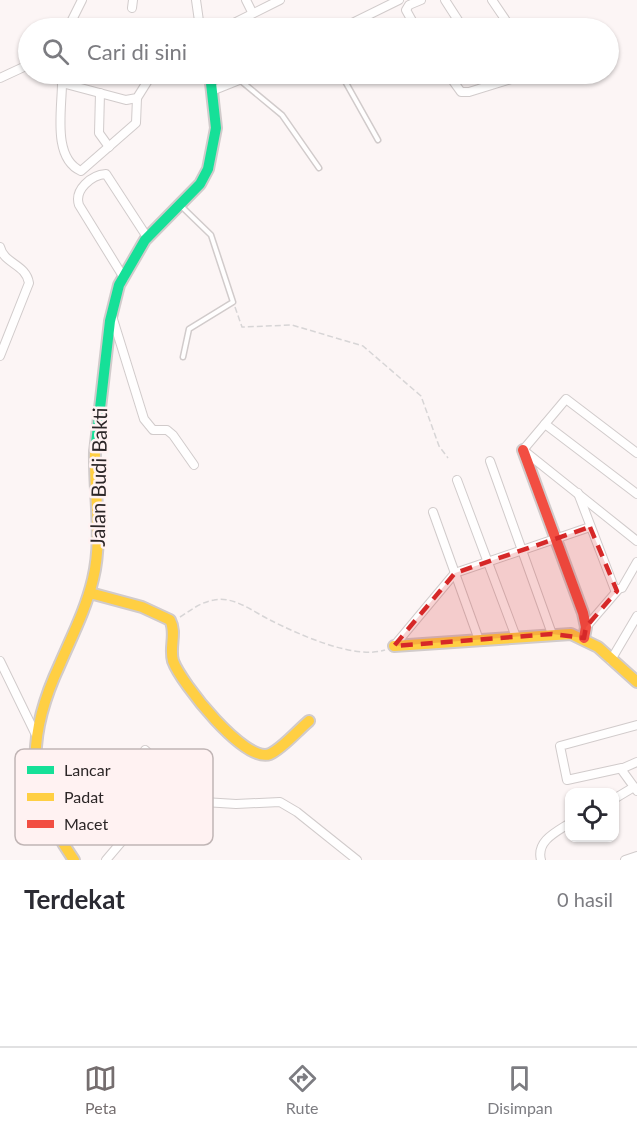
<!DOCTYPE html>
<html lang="id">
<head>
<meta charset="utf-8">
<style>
	:root { --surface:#fff; --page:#f2f2f3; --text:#2b2b33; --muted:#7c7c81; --line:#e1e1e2; --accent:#756e6f }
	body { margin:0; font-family:Lato,sans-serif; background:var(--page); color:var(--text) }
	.controls { position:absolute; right:18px; bottom:18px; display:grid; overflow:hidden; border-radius:12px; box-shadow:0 2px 4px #0004 }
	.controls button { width:54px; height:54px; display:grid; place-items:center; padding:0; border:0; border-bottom:2px solid var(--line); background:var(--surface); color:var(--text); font:30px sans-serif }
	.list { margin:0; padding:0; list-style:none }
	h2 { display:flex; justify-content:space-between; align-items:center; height:78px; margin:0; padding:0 24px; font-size:26px }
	h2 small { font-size:20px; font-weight:400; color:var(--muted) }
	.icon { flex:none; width:33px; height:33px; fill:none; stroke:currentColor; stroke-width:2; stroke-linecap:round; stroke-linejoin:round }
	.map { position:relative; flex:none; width:637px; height:860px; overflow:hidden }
	.search { position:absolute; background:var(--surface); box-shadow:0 2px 4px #0004; left:18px; right:18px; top:18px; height:66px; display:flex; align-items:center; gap:15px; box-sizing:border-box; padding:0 21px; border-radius:33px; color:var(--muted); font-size:22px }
	.sheet { height:186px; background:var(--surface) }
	nav { display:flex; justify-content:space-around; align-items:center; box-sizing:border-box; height:84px; border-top:2px solid var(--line); background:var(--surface); font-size:16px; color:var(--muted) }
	nav a { display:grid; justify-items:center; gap:3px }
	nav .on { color:var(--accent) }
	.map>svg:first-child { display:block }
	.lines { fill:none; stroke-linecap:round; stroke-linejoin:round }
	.lane-casing { stroke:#d1cbcb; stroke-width:7 }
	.street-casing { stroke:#d1cbcb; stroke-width:10 }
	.fast-casing { stroke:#d1cbcb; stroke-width:14 }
	.slow-casing { stroke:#d1cbcb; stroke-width:14 }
	.jam-casing { stroke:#d1cbcb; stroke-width:14 }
	.path { stroke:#d7d5d6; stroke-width:1.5; stroke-dasharray:6 3; stroke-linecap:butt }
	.lane { stroke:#fffefe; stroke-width:4 }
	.street { stroke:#fffefe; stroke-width:8 }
	.fast { stroke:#16e098; stroke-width:10 }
	.slow { stroke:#ffcf43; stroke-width:10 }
	.jam { stroke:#f24e42; stroke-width:10 }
	.marked { fill:#d62828; fill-opacity:0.2; stroke:#d62828; stroke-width:4.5; stroke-dasharray:12 8; stroke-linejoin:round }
	.labels { text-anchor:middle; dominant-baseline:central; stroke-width:5; stroke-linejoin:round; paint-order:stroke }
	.street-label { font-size:20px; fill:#2c2627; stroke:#fff2f2 }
	.key { fill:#fff2f2; stroke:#c0b5b5; stroke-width:1.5 }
	.key-label { font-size:16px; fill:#2c2627 }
</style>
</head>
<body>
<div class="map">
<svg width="637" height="860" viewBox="0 0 637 860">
	<rect width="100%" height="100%" fill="#fcf5f5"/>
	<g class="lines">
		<g class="lane-casing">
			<g id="lane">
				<path d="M341 74 378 140"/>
				<path d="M241 81 282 115 319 168"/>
				<path d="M179 204 211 235 233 302 189 329 183 357"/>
			</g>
		</g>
		<g class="street-casing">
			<g id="street">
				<path d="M196 0 200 28"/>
				<path d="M246 0 252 12"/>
				<path d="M445 0 463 28"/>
				<path d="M492 0 511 28"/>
				<path d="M132 8 133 0"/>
				<path d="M68 28 82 0"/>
				<path d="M224 28 280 0"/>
				<path d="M342 28 399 0"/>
				<path d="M416 28 406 10 409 5 421 0"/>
				<path d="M57 74 62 83 126 100 137 98 152 74"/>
				<path d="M448 74 461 92H469L527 74"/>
				<path d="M0 78 28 65"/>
				<path d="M62 83C62 109 52 158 81 171L136 123 137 98"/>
				<path d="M214 90 254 74"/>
				<path d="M100 93 99 133 109 147"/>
				<path d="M0 247C4 264 26 264 29 283L0 356"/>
				<path d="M124 278 79 205C74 190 91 175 106 174L147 237"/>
				<path d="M112 316 144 419 153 430H167L173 435 194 465"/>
				<path d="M545 424 637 494"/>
				<path d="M637 453 566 399 523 450 637 541"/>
				<path d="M490 461 552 634"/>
				<path d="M457 480 516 637"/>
				<path d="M578 493 615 590 622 588 637 562"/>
				<path d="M433 512 479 640"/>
				<path d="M586 627 617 591"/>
				<path d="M394 646 455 573 590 527"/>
				<path d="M611 660 637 616"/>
				<path d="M0 661 36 735"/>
				<path d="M145 750 180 782 182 788 180 800"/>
				<path d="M637 762 621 769 637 791"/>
				<path d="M622 768 567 780 560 746 637 725"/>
				<path d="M614 799 634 787"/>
				<path d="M106 860 151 807 172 800 236 804 280 802 297 812 357 860"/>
				<path d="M541 860C536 841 556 832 570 823"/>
				<path d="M625 860 637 856"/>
			</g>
		</g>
		<g class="fast-casing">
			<path id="fast" d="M95 452 110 321 119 285 145 240 200 184 208 169 216 128 210 74"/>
		</g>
		<g class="slow-casing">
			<g id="slow">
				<path d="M90 593 142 607 170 620C177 633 169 647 173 661 181 683 245 764 270 754 283 748 298 730 309 721"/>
				<path d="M394 646 571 634 598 647 637 682"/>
				<path d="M74 860C26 791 25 739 60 664 72 636 86 609 93 579 103 538 94 494 95 452"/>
			</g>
		</g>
		<g class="jam-casing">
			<path id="jam" d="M523 450 583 613 586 627 584 638"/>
		</g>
		<g class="path">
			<path d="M235 307 242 327 292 325 363 346 421 396 439 446 448 458"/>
			<path d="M180 617C191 610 201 602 214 600 234 596 252 611 270 620 298 634 354 660 385 650"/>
		</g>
		<use href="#lane" class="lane"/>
		<use href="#street" class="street"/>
		<use href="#fast" class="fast"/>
		<use href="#slow" class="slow"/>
		<use href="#jam" class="jam"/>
	</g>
	<path class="marked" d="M590 527 617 591 586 627 584 638 552 634 394 646 455 573Z"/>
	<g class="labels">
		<g class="street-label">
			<text transform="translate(98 477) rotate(-89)">Jalan Budi Bakti</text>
		</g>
	</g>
	<rect x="15" y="749" width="198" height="96" rx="9" class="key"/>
	<rect x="27" y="766" width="27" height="8" fill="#16e098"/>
	<rect x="27" y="793" width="27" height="8" fill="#ffcf43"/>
	<rect x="27" y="820" width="27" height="8" fill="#f24e42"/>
	<g class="key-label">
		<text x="64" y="776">Lancar</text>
		<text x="64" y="803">Padat</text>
		<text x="64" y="830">Macet</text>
	</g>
</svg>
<div class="controls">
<button><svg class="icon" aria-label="locate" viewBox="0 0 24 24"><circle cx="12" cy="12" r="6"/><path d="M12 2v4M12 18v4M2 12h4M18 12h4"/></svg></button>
</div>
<div class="search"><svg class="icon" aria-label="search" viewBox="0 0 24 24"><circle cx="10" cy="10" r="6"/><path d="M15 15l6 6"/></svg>Cari di sini</div>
</div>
<section class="sheet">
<h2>Terdekat<small>0 hasil</small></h2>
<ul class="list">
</ul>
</section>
<nav>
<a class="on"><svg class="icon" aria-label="map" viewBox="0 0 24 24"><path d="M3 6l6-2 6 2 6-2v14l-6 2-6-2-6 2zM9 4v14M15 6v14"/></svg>Peta</a>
<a><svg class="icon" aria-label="directions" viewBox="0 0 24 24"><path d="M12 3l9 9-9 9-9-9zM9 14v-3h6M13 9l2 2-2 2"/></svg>Rute</a>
<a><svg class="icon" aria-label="saved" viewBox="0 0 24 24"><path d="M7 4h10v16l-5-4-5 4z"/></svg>Disimpan</a>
</nav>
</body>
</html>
